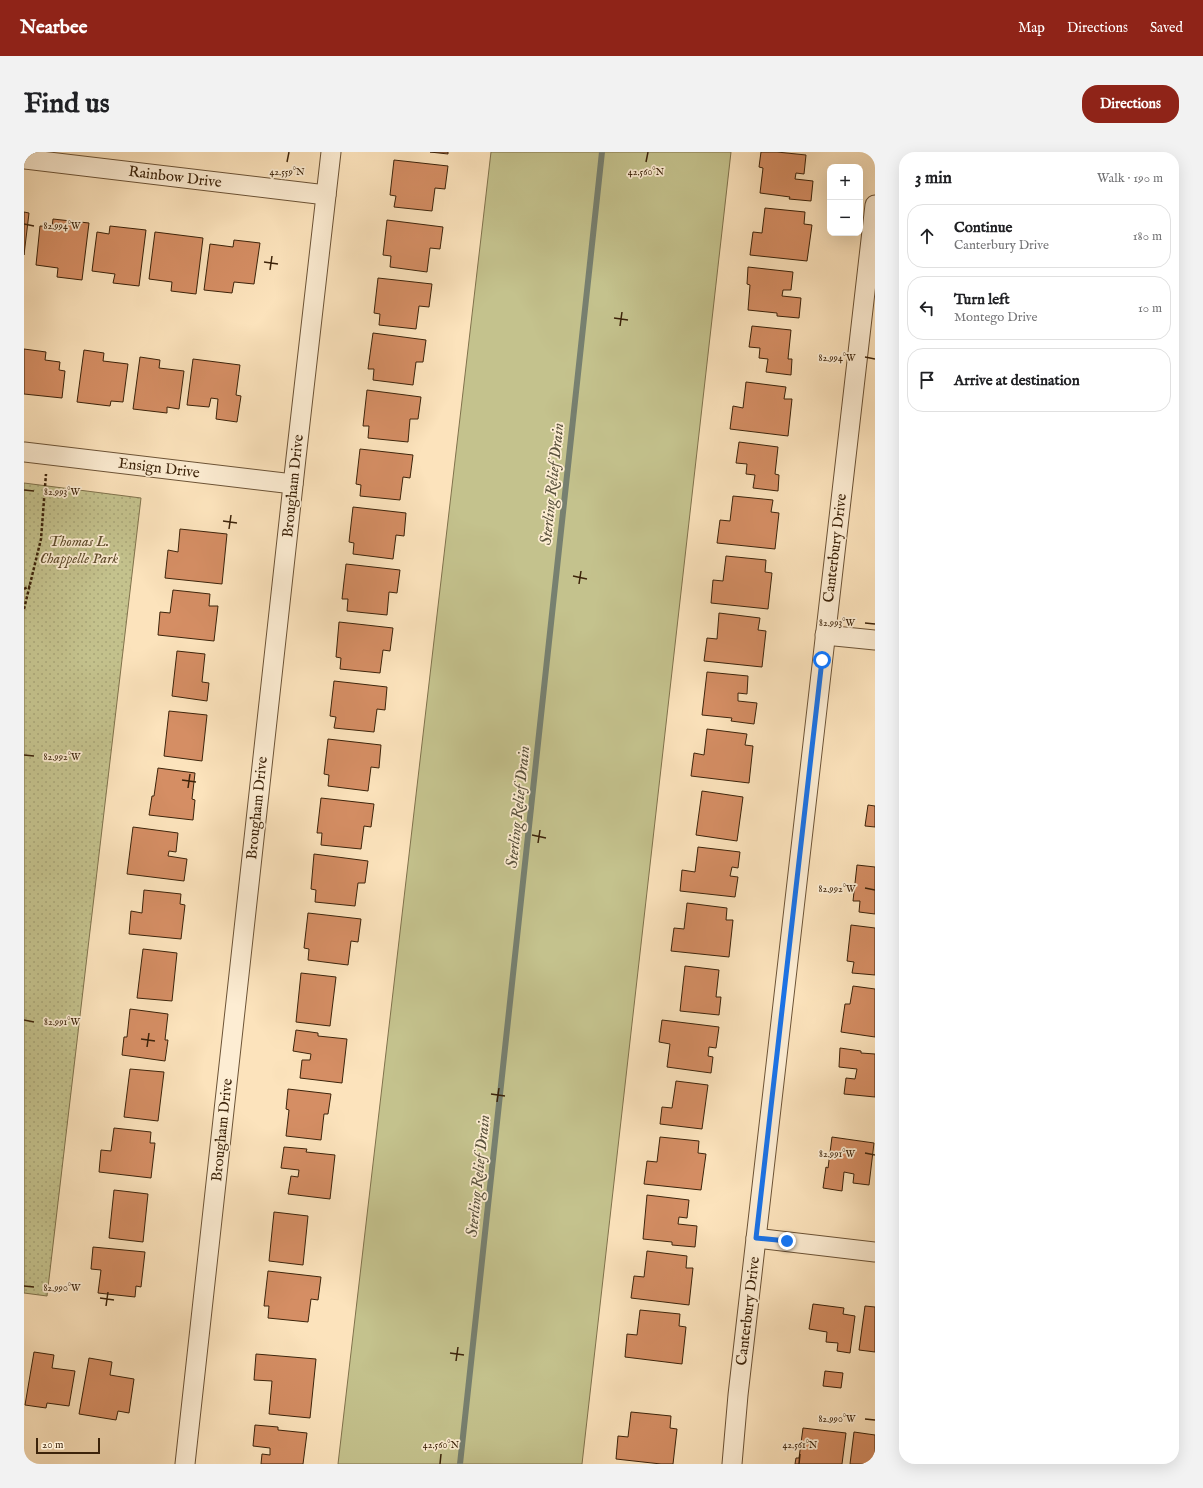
<!DOCTYPE html>
<html lang="en">
<head>
<meta charset="utf-8">
<style>
	:root { --surface:#fff; --page:#f2f2f2; --text:#202124; --muted:#757577; --line:#e0e0e0; --accent:#8f2418 }
	body { margin:0; font-family:"IM FELL English",serif; background:var(--page); color:var(--text) }
	.controls { position:absolute; right:12px; top:12px; display:grid; overflow:hidden; border-radius:8px; box-shadow:0 4px 16px #0002 }
	.controls button { width:36px; height:36px; display:grid; place-items:center; padding:0; border:0; border-bottom:1px solid var(--line); background:var(--surface); color:var(--text); font:20px sans-serif }
	.scale { position:absolute; left:12px; bottom:10px; width:64px; box-sizing:border-box; padding-left:4px; border:2px solid #3c230a; border-top:0; font-size:11px; line-height:14px; white-space:nowrap; color:#3c230a; -webkit-text-stroke:3px #fdedd3; paint-order:stroke }
	.stop { position:absolute; width:12px; height:12px; margin:-9px; border:3px solid #1a73e8; border-radius:50%; background:#fff }
	.stop.end { background:#1a73e8; border-color:#fff; box-shadow:0 1px 4px #0008 }
	.list { margin:0; padding:0; list-style:none }
	h2 { display:flex; justify-content:space-between; align-items:center; height:52px; margin:0; padding:0 16px; font-size:17px }
	h2 small { font-size:13px; font-weight:400; color:var(--muted) }
	.list li { display:grid; grid-template-columns:26px 1fr auto; gap:12px; align-items:center; box-sizing:border-box; height:64px; margin:0 8px 8px; padding:0 8px; border:1px solid var(--line); border-radius:16px }
	.list b { display:block; font-size:15px; white-space:nowrap }
	.list p { margin:0; font-size:13px; white-space:nowrap; color:var(--muted) }
	.list em { font-size:13px; font-style:normal; color:var(--muted) }
	.icon { flex:none; width:22px; height:22px; fill:none; stroke:currentColor; stroke-width:2; stroke-linecap:round; stroke-linejoin:round }
	.map { position:relative; flex:none; width:851px; height:1312px; overflow:hidden; border-radius:16px }
	header { display:flex; align-items:center; gap:24px; box-sizing:border-box; height:56px; padding:0 20px; background:var(--accent); color:#fff }
	header strong { font-size:19px }
	nav { display:flex; gap:22px; margin-inline-start:auto; font-size:14px }
	.intro { display:flex; align-items:center; justify-content:space-between; box-sizing:border-box; height:96px; padding:0 24px }
	h1 { margin:0; font-size:28px }
	.button { padding:10px 18px; border-radius:16px; background:var(--accent); color:#fff; font-size:14px; font-weight:700 }
	main { display:flex; gap:24px; padding:0 24px }
	aside { flex:1; background:var(--surface); border-radius:16px; box-shadow:0 4px 16px #0002 }
	.map>svg:first-child { display:block }
	.grass { fill:#c4c28d; stroke:#80724c }
	.park { fill:url(#park-dots); stroke:#80724c }
	.lines { fill:none; stroke-linecap:round; stroke-linejoin:round }
	.stream { stroke:#778070; stroke-width:6 }
	.building { fill:#d58e64; stroke:#3c230a }
	.minor-casing { stroke:#6c5336; stroke-width:21 }
	.path { stroke:#3c230a; stroke-width:2.5; stroke-dasharray:3 2; stroke-linecap:butt }
	.minor { stroke:#fdedd3; stroke-width:19 }
	.route { stroke:#1a73e8; stroke-width:5 }
	.ticks { fill:none; stroke:#3c230a; stroke-width:1.5 }
	.labels { text-anchor:middle; dominant-baseline:central; stroke-width:3.5; stroke-linejoin:round; paint-order:stroke }
	.street-label { font-size:15px; fill:#3c230a; stroke:#fdedd3 }
	.park-label { font-size:15px; font-style:italic; fill:#5e4b2b; stroke:#fdedd3 }
	.water-label { font-size:16px; font-style:italic; fill:#5a523d; stroke:#fdedd3 }
	.ticks-label { font-size:10px; text-anchor:middle; fill:#3c230a; stroke:#fdedd3; stroke-width:3.5; stroke-linejoin:round; paint-order:stroke }
</style>
</head>
<body>
<header>
<strong>Nearbee</strong>
<nav><a>Map</a><a>Directions</a><a>Saved</a></nav>
</header>
<div class="intro"><h1>Find us</h1><a class="button">Directions</a></div>
<main>
<div class="map">
<svg width="851" height="1312" viewBox="0 0 851 1312">
	<defs>
		<pattern id="park-dots" width="8" height="8" patternUnits="userSpaceOnUse"><rect width="8" height="8" fill="#c4c28d"/><path d="M2 2h.1M6 6h.1" fill="none" stroke="#a9a678" stroke-width="1.8" stroke-linecap="round"/></pattern>
	</defs>
	<rect width="100%" height="100%" fill="#fce3bc"/>
	<filter id="stains"><feTurbulence type="fractalNoise" baseFrequency=".005" numOctaves="4"/><feColorMatrix values="0 0 0 0 .2 0 0 0 0 .09 0 0 0 0 .02 0 0 0 .5 -.17"/></filter>
	<radialGradient id="worn" r=".72"><stop offset=".6" stop-color="#630" stop-opacity="0"/><stop offset="1" stop-color="#630" stop-opacity=".3"/></radialGradient>
	<path class="grass" d="M467 0H707L558 1312H314Z"/>
	<path class="park" d="M0 331 117 346 23 1144 0 1141Z"/>
	<g class="lines">
		<path class="stream" d="M436 1312 578 0"/>
	</g>
	<g class="building">
		<path d="M406 0H424V2Z"/>
		<path d="M737 0H753L782 3 780 22 772 21 771 27 789 29 787 49 765 47 766 45 736 41 739 16 735 15Z"/>
		<path d="M370 8 424 14 421 37 411 36 408 59 370 55 372 44 366 43Z"/>
		<path d="M741 56 781 60 780 72 788 73 783 109 726 103 729 80 738 81Z"/>
		<path d="M0 60 5 61 0 103Z"/>
		<path d="M29 67 65 71 58 128 33 125 34 116 12 113 16 74 28 75Z"/>
		<path d="M363 68 419 75 416 97 406 96 403 120 366 115 367 104 359 103Z"/>
		<path d="M86 74 122 78 115 134 89 131 91 122 68 119 73 80 85 82Z"/>
		<path d="M131 80 179 86 172 142 147 139 148 130 125 127Z"/>
		<path d="M210 88 236 91 230 132 210 130 208 141 180 138 186 92 209 95Z"/>
		<path d="M724 115 769 120 767 138H759L758 144 777 146 775 166 753 164V161L724 158 726 133 723 132Z"/>
		<path d="M354 126 408 132 405 155 395 154 392 177 355 173 356 162 350 161Z"/>
		<path d="M728 174 767 178 764 207H768L767 223 742 220 744 207 735 206 736 196 725 195Z"/>
		<path d="M349 181 402 188 399 210H392L389 233 349 228 350 217H344Z"/>
		<path d="M0 197 22 200 21 208 36 210 35 218 41 219 38 246 0 242Z"/>
		<path d="M60 198 80 201 79 209 104 212 99 250 87 249 86 254 53 250Z"/>
		<path d="M116 205 136 208 135 216 160 219 155 257 143 255V261L109 257Z"/>
		<path d="M169 207 216 213 212 243 217 244 213 270 192 267 194 247 187 246 185 255 163 253Z"/>
		<path d="M722 230 762 235 760 247H768L764 284 706 277 709 254 719 256Z"/>
		<path d="M343 238 397 245 394 267H386L384 290 344 286 345 274H339Z"/>
		<path d="M715 290 754 295 751 322 755 323 754 339 729 336 731 323 722 322 723 312 712 311Z"/>
		<path d="M336 297 389 303 386 326 379 325 376 348 336 344 337 333 332 332Z"/>
		<path d="M709 344 749 348 747 360 755 361 751 397 693 391 696 368 706 369Z"/>
		<path d="M329 355 382 361 380 384 372 383 369 407 329 402 330 391 325 390Z"/>
		<path d="M156 377 203 382 198 432 141 426 144 398 154 400Z"/>
		<path d="M702 404 742 408 741 420 748 421 744 457 687 451 689 428 699 429Z"/>
		<path d="M322 412 376 418 373 441 365 440 363 463 323 459 324 447H318Z"/>
		<path d="M149 438 186 442 185 454H194L190 489 134 483 136 460 146 461Z"/>
		<path d="M695 461 736 466 734 478 742 479 738 515 680 509 683 486 693 487Z"/>
		<path d="M315 470 369 476 366 499 359 498 356 521 316 517 317 506 312 505Z"/>
		<path d="M153 499 181 502 178 530 185 531 183 549 148 544Z"/>
		<path d="M683 520 724 524 723 542 714 541V549L733 551 730 572 707 569 708 566 678 563Z"/>
		<path d="M310 529 363 535 361 558 353 557 350 580 310 576 312 565 306 564Z"/>
		<path d="M145 559 183 563 178 609 140 604Z"/>
		<path d="M683 577 723 582 721 593 729 594 725 631 667 624 670 601 680 603Z"/>
		<path d="M304 587 357 593 355 616 347 615 344 639 304 634 305 623 300 622Z"/>
		<path d="M134 616 171 621 168 647 171 648 169 668 125 663 128 644H130Z"/>
		<path d="M678 639 719 645 713 689 672 683Z"/>
		<path d="M297 646 350 652 347 675 340 674 337 697 297 693 298 681H293Z"/>
		<path d="M844 653 851 654V675L841 674Z"/>
		<path d="M109 675 154 681 152 700 145 699 144 704 163 707 160 729 103 722Z"/>
		<path d="M674 695 716 700 714 716 708 715 706 724 714 725 711 745 656 739 658 718 671 720Z"/>
		<path d="M290 702 344 709 341 731H334L331 754 291 750 292 738 287 737Z"/>
		<path d="M833 713 851 715V762L835 760 836 749H829Z"/>
		<path d="M120 738 157 742 156 752 161 753 157 787 105 782 107 759 118 761Z"/>
		<path d="M663 751 703 756 702 768H709L705 805 647 799 650 776 660 777Z"/>
		<path d="M284 761 337 767 334 790 327 789 324 813 284 808 285 797 280 796Z"/>
		<path d="M827 773 851 776V823L828 821 830 810 823 809Z"/>
		<path d="M119 797 153 801 148 849 113 846Z"/>
		<path d="M661 814 695 818 692 845H697L695 863 656 859Z"/>
		<path d="M277 821 312 825 306 874 272 870Z"/>
		<path d="M829 834 851 837V885L817 880 821 852H826Z"/>
		<path d="M106 857 144 862 141 888H144L141 909 98 903 100 885H103Z"/>
		<path d="M638 868 695 875 692 896 685 895 684 904 689 905 687 921 643 915 646 892 635 890Z"/>
		<path d="M272 878 294 881V884L323 887 318 931 276 926 278 908H286L287 902 269 899Z"/>
		<path d="M816 896 837 899V901L851 902V945L820 942 822 926 831 927 833 917 815 915Z"/>
		<path d="M106 917 140 920 134 969 100 965Z"/>
		<path d="M652 929 684 933 678 977 636 972 638 955 648 956Z"/>
		<path d="M264 937 307 942 304 962H300L297 988 262 984 265 958 262 957Z"/>
		<path d="M90 976 127 980 126 991H131L127 1026 75 1020 77 998 87 999Z"/>
		<path d="M636 985 675 989 674 1001 682 1002 677 1038 620 1032 623 1009 633 1010Z"/>
		<path d="M808 985 850 991 845 1033 829 1031 830 1022 820 1020 818 1039 799 1036 802 1015 804 1016Z"/>
		<path d="M260 995 283 997 282 1000 311 1003 306 1047 264 1042 267 1024 274 1025 275 1018 257 1016Z"/>
		<path d="M90 1038 124 1042 119 1090 85 1086Z"/>
		<path d="M623 1043 665 1048 663 1066 655 1065 654 1072 673 1074 671 1095 648 1093V1090L619 1087Z"/>
		<path d="M250 1060 284 1064 279 1113 245 1109Z"/>
		<path d="M69 1095 121 1100 117 1135 112 1134 111 1145 74 1141 77 1118 67 1117Z"/>
		<path d="M623 1099 663 1104 662 1116H669L665 1153 607 1146 610 1124 620 1125Z"/>
		<path d="M244 1119 297 1125 294 1148 287 1147 284 1170 244 1166 245 1154H240Z"/>
		<path d="M789 1152 820 1156 819 1162 831 1164 826 1201 813 1199 814 1191 802 1190 803 1180 785 1177Z"/>
		<path d="M841 1154 851 1155V1200L835 1198Z"/>
		<path d="M616 1158 656 1162 655 1174 662 1175 658 1212 601 1205 603 1182 613 1183Z"/>
		<path d="M10 1200 30 1203 28 1216 51 1219 45 1254 23 1251 22 1256 1 1253Z"/>
		<path d="M232 1202 292 1207 286 1266 245 1262 248 1229 230 1228Z"/>
		<path d="M65 1206 88 1210 86 1223 110 1227 105 1261 94 1259 92 1268 55 1262Z"/>
		<path d="M801 1219 819 1221 817 1236 799 1234Z"/>
		<path d="M607 1260 647 1264 646 1276 653 1277 649 1312H637L592 1307 594 1284 604 1285Z"/>
		<path d="M231 1273 254 1275V1278L283 1281 279 1312H237L238 1302 246 1303V1296L229 1294Z"/>
		<path d="M779 1276 822 1281 818 1312H771L772 1306H775Z"/>
		<path d="M830 1280 851 1283V1312H826Z"/>
	</g>
	<g class="lines">
		<g class="minor-casing">
			<g id="minor">
				<path d="M0 7 302 43"/>
				<path d="M0 300 269 332"/>
				<path d="M801 483 851 488"/>
				<path d="M732 1086 851 1100"/>
				<path d="M161 1312 272 306 307 0"/>
				<path d="M708 1312 714 1243 851 53"/>
			</g>
		</g>
		<g class="path">
			<path d="M0 437 6 434"/>
			<path d="M0 457 17 387 22 322"/>
		</g>
		<use href="#minor" class="minor"/>
	</g>
	<g class="lines">
		<path class="route" d="M763 1089 732 1086 798 508"/>
	</g>
	<path class="ticks" d="M263 10 265 0M622 10 624 0M0 72 10 74M240 110 254 112M246 118 248 104M590 166 604 168M596 174 598 160M841 205 851 207M0 338 10 339M199 369 213 371M205 377 207 363M549 424 563 427M555 432 557 419M841 471 851 472M0 603 10 604M158 628 172 630M164 636 166 622M508 683 522 686M514 691 516 678M841 736 851 738M0 868 10 870M117 887 131 889M123 895 125 881M467 942 481 944M473 950 475 936M841 1001 851 1003M0 1134 10 1135M76 1146 90 1148M82 1154 84 1140M426 1201 440 1203M432 1209 434 1195M841 1267 851 1268M416 1312 417 1302M775 1312 776 1302"/>
	<g class="labels">
		<g class="street-label">
			<text transform="translate(151 25) rotate(7)">Rainbow Drive</text>
			<text transform="translate(135 316) rotate(7)">Ensign Drive</text>
			<text transform="translate(269 334) rotate(-84)">Brougham Drive</text>
			<text transform="translate(811 396) rotate(-83)">Canterbury Drive</text>
			<text transform="translate(233 656) rotate(-84)">Brougham Drive</text>
			<text transform="translate(198 978) rotate(-84)">Brougham Drive</text>
			<text transform="translate(724 1159) rotate(-83)">Canterbury Drive</text>
		</g>
		<g class="park-label">
			<text x="55" y="389">Thomas L.<tspan x="55" dy="17">Chappelle Park</tspan></text>
		</g>
		<g class="water-label">
			<text transform="translate(529 332) rotate(-84)">Sterling Relief Drain</text>
			<text transform="translate(495 655) rotate(-84)">Sterling Relief Drain</text>
			<text transform="translate(455 1024) rotate(-84)">Sterling Relief Drain</text>
		</g>
	</g>
	<g class="ticks-label">
		<text x="263" y="23">42.559°N</text>
		<text x="622" y="23">42.560°N</text>
		<text x="38" y="77">82.994°W</text>
		<text x="813" y="209">82.994°W</text>
		<text x="38" y="343">82.993°W</text>
		<text x="813" y="474">82.993°W</text>
		<text x="38" y="608">82.992°W</text>
		<text x="813" y="740">82.992°W</text>
		<text x="38" y="873">82.991°W</text>
		<text x="813" y="1005">82.991°W</text>
		<text x="38" y="1139">82.990°W</text>
		<text x="813" y="1270">82.990°W</text>
		<text x="417" y="1296">42.560°N</text>
		<text x="776" y="1296">42.561°N</text>
	</g>
	<rect width="100%" height="100%" filter="url(#stains)"/>
	<rect width="100%" height="100%" fill="url(#worn)"/>
</svg>
<div class="controls">
<button>+</button>
<button>−</button>
</div>
<div class="scale">20 m</div>
<div class="stop" style="left:798px;top:508px"></div>
<div class="stop end" style="left:763px;top:1089px"></div>
</div>
<aside>
<h2>3 min<small>Walk · 190 m</small></h2>
<ul class="list">
<li><svg class="icon" aria-label="ahead" viewBox="0 0 24 24"><path d="M12 20V5M6 11l6-6 6 6"/></svg><div><b>Continue</b><p>Canterbury Drive</p></div><em>180 m</em></li>
<li><svg class="icon" aria-label="left" viewBox="0 0 24 24"><path d="M17 20v-9H6M10 6l-5 5 5 5"/></svg><div><b>Turn left</b><p>Montego Drive</p></div><em>10 m</em></li>
<li><svg class="icon" aria-label="arrive" viewBox="0 0 24 24"><path d="M6 21V4h12l-3 4 3 4H6"/></svg><div><b>Arrive at destination</b></div></li>
</ul>
</aside>
</main>
</body>
</html>
